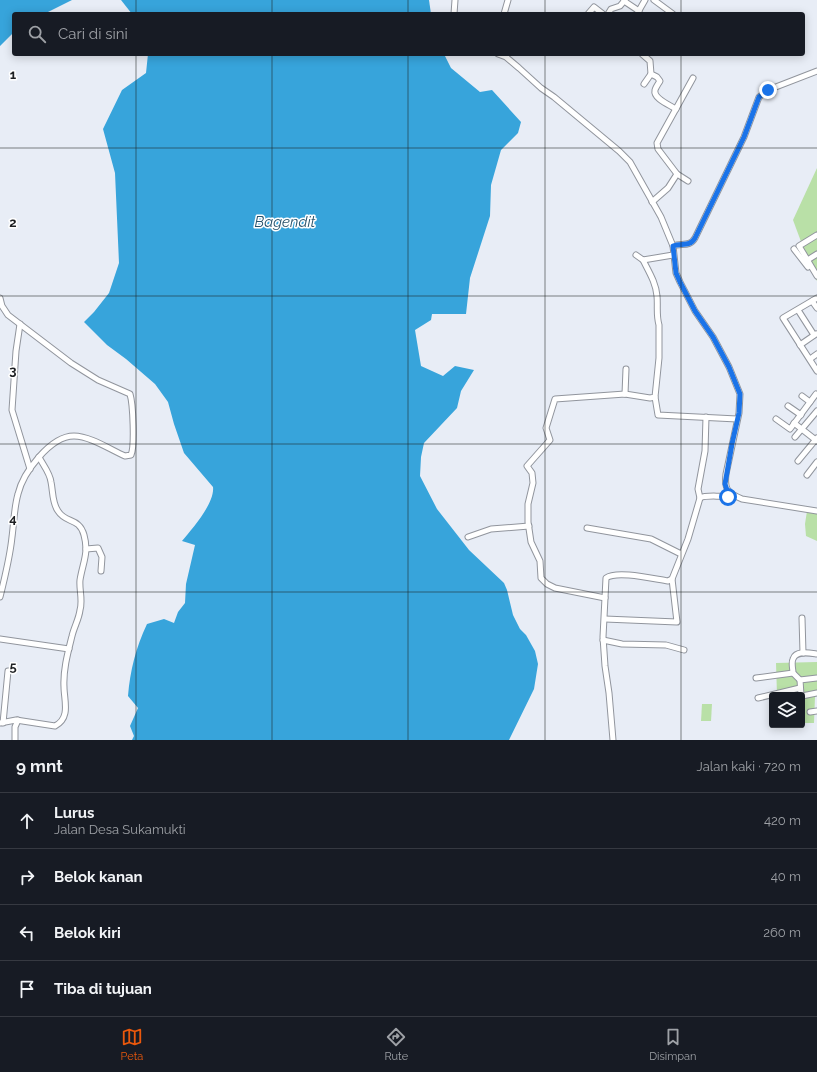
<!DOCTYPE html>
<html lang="id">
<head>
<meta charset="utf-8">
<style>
	:root { --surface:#171b24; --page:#242831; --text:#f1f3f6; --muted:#9ea1a6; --line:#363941; --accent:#ea580c }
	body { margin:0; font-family:Raleway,sans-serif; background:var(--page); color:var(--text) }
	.controls { position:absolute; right:12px; bottom:12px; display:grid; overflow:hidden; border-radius:4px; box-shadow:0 2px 10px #0003 }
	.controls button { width:36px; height:36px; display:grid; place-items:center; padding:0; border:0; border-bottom:1px solid var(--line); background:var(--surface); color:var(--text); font:20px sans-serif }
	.stop { position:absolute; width:12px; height:12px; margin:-9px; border:3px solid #1a73e8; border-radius:50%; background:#fff }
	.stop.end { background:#1a73e8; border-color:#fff; box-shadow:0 1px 4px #0008 }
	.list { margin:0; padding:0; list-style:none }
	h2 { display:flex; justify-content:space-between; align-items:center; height:52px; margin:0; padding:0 16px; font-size:17px }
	h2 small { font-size:13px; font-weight:400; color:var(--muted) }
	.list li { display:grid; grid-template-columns:26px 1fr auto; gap:12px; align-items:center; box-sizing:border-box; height:56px; padding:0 16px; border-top:1px solid var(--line) }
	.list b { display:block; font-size:15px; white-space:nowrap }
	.list p { margin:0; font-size:13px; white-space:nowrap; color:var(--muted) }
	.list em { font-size:13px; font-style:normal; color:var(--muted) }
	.icon { flex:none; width:22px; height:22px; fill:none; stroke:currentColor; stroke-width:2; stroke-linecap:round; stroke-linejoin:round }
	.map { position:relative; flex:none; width:817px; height:740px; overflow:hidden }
	.search { position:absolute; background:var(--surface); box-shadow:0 2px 10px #0003; left:12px; right:12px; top:12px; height:44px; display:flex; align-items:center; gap:10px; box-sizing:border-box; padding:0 14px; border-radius:4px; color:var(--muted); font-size:15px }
	.sheet { height:276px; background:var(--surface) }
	nav { display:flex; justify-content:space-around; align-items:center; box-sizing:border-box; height:56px; border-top:1px solid var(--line); background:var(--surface); font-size:11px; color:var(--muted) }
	nav a { display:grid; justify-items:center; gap:2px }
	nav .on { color:var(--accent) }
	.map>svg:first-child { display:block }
	.green { fill:#b9e0a7 }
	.water { fill:#37a4db }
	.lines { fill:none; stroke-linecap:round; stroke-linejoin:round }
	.minor-casing { stroke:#91959d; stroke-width:7 }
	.minor { stroke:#fff; stroke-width:5 }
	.route { stroke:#1a73e8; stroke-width:5 }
	.grid { fill:none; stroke:#1e2023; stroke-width:1; stroke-opacity:0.55 }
	.labels { text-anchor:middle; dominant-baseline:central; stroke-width:3; stroke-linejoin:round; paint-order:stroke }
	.water-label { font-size:15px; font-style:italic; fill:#29536c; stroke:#fff }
	.grid-label { font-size:13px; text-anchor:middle; font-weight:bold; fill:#1e2023; stroke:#fff; stroke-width:3; stroke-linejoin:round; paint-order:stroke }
</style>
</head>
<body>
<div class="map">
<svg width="817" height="740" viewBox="0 0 817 740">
	<rect width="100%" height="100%" fill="#e8edf6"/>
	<g class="green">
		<path d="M817 168V281L813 274 793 220Z"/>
		<path d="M807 511 817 513V541L806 536 805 524Z"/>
		<path d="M817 662V696L815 697 814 723H802V695H777L776 663Z"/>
		<path d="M702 704H712L711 721H701Z"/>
	</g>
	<g class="water">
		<path d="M0 0H72L44 14H14V32L0 46Z"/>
		<path d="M121 0H429L431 14H132Z"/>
		<path d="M148 54H444L451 68 480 92 492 90 521 122 518 133 501 150 491 185 490 216 470 278 466 314H432L431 320 415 330 421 366 443 376 455 366 474 370 461 391 457 408 424 443 421 457 420 476 437 509 469 550 504 583 507 590 513 615 520 629 526 635 535 651 538 664 534 689 509 740H132L134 736 130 726 138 708 128 696C130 671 136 647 147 624L164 619 174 623 178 612 185 603 186 584 195 545 182 541C192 529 215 503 213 487L184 453 174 424 168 402 155 384 126 359 107 345 84 322 94 312 109 293 119 263 115 173 103 129 122 90 146 73Z"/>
	</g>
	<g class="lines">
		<g class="minor-casing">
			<g id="minor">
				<path d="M654 0 673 14"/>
				<path d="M624 1 639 11"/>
				<path d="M454 14 455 0"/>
				<path d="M504 14 508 0"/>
				<path d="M588 14 594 7 603 14"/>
				<path d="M608 14 611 9 620 6 625 0"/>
				<path d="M637 14 645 0"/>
				<path d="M498 54 506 57 519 68 541 88 554 97 619 151 630 162 661 217 673 246 676 273 680 282 695 311 713 337 729 367 740 394 739 413 726 474C724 490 728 493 742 499L817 511"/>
				<path d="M642 54 650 61 651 74 657 77 660 81C658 84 656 87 655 90 653 99 670 105 676 109"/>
				<path d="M644 84 651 74"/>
				<path d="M677 174 688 181"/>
				<path d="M652 202 668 188 677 174 658 149 657 143 693 78"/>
				<path d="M817 235 799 246 817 276"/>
				<path d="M673 246C682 243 690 247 695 238L744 137 759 97 768 90 817 71"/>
				<path d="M794 249 808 267"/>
				<path d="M636 255 643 260 673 255"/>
				<path d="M806 261 817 254"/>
				<path d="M0 298 2 306 8 315 71 363 98 380 130 394C133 404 135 446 131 455L125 456C111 450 90 436 74 436 50 436 23 473 18 494 14 508 14 522 12 537 10 557 5 577 0 597"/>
				<path d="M817 298 783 318 817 371"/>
				<path d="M812 301 817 308"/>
				<path d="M798 310 814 335"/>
				<path d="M20 324 16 351 12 410 30 469"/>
				<path d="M800 345 816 334"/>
				<path d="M810 359 817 354"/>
				<path d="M625 394 626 369"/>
				<path d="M802 396 810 402"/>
				<path d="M655 397 658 415 737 419"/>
				<path d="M788 406 801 415"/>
				<path d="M776 419 790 429 816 394"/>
				<path d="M794 423 817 441"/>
				<path d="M795 437 817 411"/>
				<path d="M798 461 817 438"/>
				<path d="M807 475 817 462"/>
				<path d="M700 498 698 489 705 451 706 417"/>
				<path d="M587 528 651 539 681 554"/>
				<path d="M468 537 491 529 529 526"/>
				<path d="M86 549 98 548 102 557 101 571"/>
				<path d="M605 598 555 588 547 584 541 578 540 561 531 542 528 522V504L533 483 532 473 527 466 550 440 546 428 555 399 625 394 650 398 655 397 659 358V325C656 315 658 305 657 296 656 283 649 272 643 260"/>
				<path d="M802 618 803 653"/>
				<path d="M605 619 677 622 672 579"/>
				<path d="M0 639 69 649"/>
				<path d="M603 640 622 644 666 645 684 650"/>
				<path d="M756 678 793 673"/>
				<path d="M800 680 793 673C793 669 791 663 793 659 796 650 810 653 817 654"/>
				<path d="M801 695 800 680 817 678"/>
				<path d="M802 696 817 693"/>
				<path d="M758 698 800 688"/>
				<path d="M810 712 817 711"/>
				<path d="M0 723 16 720 55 726C71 718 64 700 64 687 63 670 68 652 72 636 74 627 79 619 80 610 83 600 79 590 80 580 83 562 89 553 84 535 79 517 66 524 58 511 52 503 53 491 51 482 50 473 43 465 39 457"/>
				<path d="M3 723 8 671"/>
				<path d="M15 740V727L18 720"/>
				<path d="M613 740 609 693 605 666 603 637 606 578C617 570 654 579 668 581L672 579 688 539 700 498C707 494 723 498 733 495"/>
			</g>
		</g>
		<use href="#minor" class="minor"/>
	</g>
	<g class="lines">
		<path class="route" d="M728 497 733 495 727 490 725 484 732 444 739 413 740 394 729 367 713 337 695 311 680 282 676 273 673 246C682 243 690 247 695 238L744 137 759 97 768 90"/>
	</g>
	<path class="grid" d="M136 0V14M272 0V14M408 0V14M545 0V14M681 0V14M136 54V740M272 54V740M408 54V740M545 54V740M681 54V740M0 148H817M0 296H817M0 444H817M0 592H817"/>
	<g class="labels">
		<g class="water-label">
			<text x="285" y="222">Bagendit</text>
		</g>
	</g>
	<g class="grid-label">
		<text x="13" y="79">1</text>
		<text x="13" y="227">2</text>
		<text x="13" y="375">3</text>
		<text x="13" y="523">4</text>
		<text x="13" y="671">5</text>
	</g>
</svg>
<div class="controls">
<button><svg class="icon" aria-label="layers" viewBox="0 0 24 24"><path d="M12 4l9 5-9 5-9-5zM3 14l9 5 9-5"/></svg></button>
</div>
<div class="stop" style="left:728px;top:497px"></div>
<div class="stop end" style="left:768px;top:90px"></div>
<div class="search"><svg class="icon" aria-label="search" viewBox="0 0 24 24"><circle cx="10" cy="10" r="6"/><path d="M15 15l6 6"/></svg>Cari di sini</div>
</div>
<section class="sheet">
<h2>9 mnt<small>Jalan kaki · 720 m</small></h2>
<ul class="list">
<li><svg class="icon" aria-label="ahead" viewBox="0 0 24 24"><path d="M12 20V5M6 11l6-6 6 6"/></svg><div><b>Lurus</b><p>Jalan Desa Sukamukti</p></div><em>420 m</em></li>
<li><svg class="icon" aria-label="right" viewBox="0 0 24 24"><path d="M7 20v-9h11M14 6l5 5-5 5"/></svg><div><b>Belok kanan</b></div><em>40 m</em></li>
<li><svg class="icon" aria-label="left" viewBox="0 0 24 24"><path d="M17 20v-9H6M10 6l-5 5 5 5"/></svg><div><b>Belok kiri</b></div><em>260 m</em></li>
<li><svg class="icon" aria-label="arrive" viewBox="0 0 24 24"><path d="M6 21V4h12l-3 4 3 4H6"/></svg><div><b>Tiba di tujuan</b></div></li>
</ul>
</section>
<nav>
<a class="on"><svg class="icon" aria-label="map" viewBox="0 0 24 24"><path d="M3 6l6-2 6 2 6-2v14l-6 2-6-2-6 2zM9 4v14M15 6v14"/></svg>Peta</a>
<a><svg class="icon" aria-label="directions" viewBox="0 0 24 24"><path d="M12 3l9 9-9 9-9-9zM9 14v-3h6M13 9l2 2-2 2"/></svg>Rute</a>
<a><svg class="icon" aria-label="saved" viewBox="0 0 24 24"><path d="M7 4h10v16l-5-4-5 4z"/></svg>Disimpan</a>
</nav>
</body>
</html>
